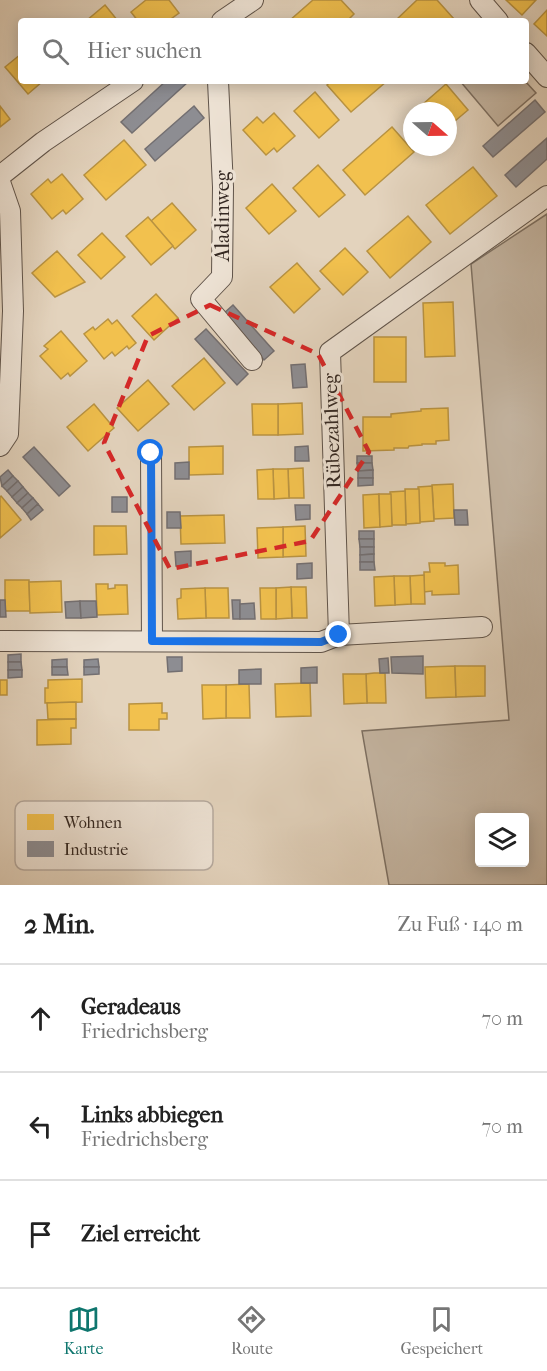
<!DOCTYPE html>
<html lang="de">
<head>
<meta charset="utf-8">
<style>
	:root { --surface:#fff; --page:#f2f2f2; --text:#222; --muted:#767676; --line:#e0e0e0; --accent:#0f766e }
	body { margin:0; font-family:"IM FELL French Canon",serif; background:var(--page); color:var(--text) }
	.controls { position:absolute; right:18px; bottom:18px; display:grid; overflow:hidden; border-radius:6px; box-shadow:0 3px 15px #0003 }
	.controls button { width:54px; height:54px; display:grid; place-items:center; padding:0; border:0; border-bottom:2px solid var(--line); background:var(--surface); color:var(--text); font:30px sans-serif }
	.compass { position:absolute; left:403px; top:102px; width:54px; height:54px; border-radius:50%; background:var(--surface); box-shadow:0 3px 15px #0003; rotate:110deg }
	.stop { position:absolute; width:18px; height:18px; margin:-14px; border:4px solid #1a73e8; border-radius:50%; background:#fff }
	.stop.end { background:#1a73e8; border-color:#fff; box-shadow:0 2px 6px #0008 }
	.list { margin:0; padding:0; list-style:none }
	h2 { display:flex; justify-content:space-between; align-items:center; height:78px; margin:0; padding:0 24px; font-size:26px }
	h2 small { font-size:20px; font-weight:400; color:var(--muted) }
	.list li { display:grid; grid-template-columns:39px 1fr auto; gap:18px; align-items:center; box-sizing:border-box; height:108px; padding:0 24px; border-top:2px solid var(--line) }
	.list b { display:block; font-size:22px; white-space:nowrap }
	.list p { margin:0; font-size:20px; white-space:nowrap; color:var(--muted) }
	.list em { font-size:20px; font-style:normal; color:var(--muted) }
	.icon { flex:none; width:33px; height:33px; fill:none; stroke:currentColor; stroke-width:2; stroke-linecap:round; stroke-linejoin:round }
	.map { position:relative; flex:none; width:547px; height:885px; overflow:hidden }
	.search { position:absolute; background:var(--surface); box-shadow:0 3px 15px #0003; left:18px; right:18px; top:18px; height:66px; display:flex; align-items:center; gap:15px; box-sizing:border-box; padding:0 21px; border-radius:6px; color:var(--muted); font-size:22px }
	.sheet { height:402px; background:var(--surface) }
	nav { display:flex; justify-content:space-around; align-items:center; box-sizing:border-box; height:84px; border-top:2px solid var(--line); background:var(--surface); font-size:16px; color:var(--muted) }
	nav a { display:grid; justify-items:center; gap:3px }
	nav .on { color:var(--accent) }
	.map>svg:first-child { display:block }
	.green { fill:#c5b6a3; stroke:#7d7063; stroke-width:1.5; fill-rule:evenodd }
	.homes { fill:#f2c14e; stroke:#b99341; stroke-width:1.5 }
	.industry { fill:#8d8d92; stroke:#736f71; stroke-width:1.5 }
	.lines { fill:none; stroke-linecap:round; stroke-linejoin:round }
	.street-casing { stroke:#60544a; stroke-width:22 }
	.street { stroke:#ede2d4; stroke-width:20 }
	.route { stroke:#1a73e8; stroke-width:8 }
	.marked { fill:none; stroke:#d62828; stroke-width:4.5; stroke-dasharray:12 8; stroke-linejoin:round }
	.labels { text-anchor:middle; dominant-baseline:central; stroke-width:6; stroke-linejoin:round; paint-order:stroke }
	.street-label { font-size:20px; fill:#352923; stroke:#ede2d4 }
	.key { fill:#ede2d4; stroke:#b6aa9f; stroke-width:1.5 }
	.key-label { font-size:16px; fill:#352923 }
</style>
</head>
<body>
<div class="map">
<svg width="547" height="885" viewBox="0 0 547 885">
	<rect width="100%" height="100%" fill="#e3d3bd"/>
	<filter id="stains"><feTurbulence type="fractalNoise" baseFrequency=".00333" numOctaves="4"/><feColorMatrix values="0 0 0 0 .2 0 0 0 0 .09 0 0 0 0 .02 0 0 0 .5 -.17"/></filter>
	<radialGradient id="worn" r=".72"><stop offset=".6" stop-color="#630" stop-opacity="0"/><stop offset="1" stop-color="#630" stop-opacity=".3"/></radialGradient>
	<g class="green">
		<path d="M460 81H525L536 93 498 126Z"/>
		<path d="M547 214V885H389L362 731 509 720 471 264ZM480 818H524V862H480Z"/>
	</g>
	<g class="homes">
		<path d="M146 0H169L179 13 168 21H138L131 12Z"/>
		<path d="M313 0H341L354 14 347 21H289Z"/>
		<path d="M417 0H437L454 19 452 21H395Z"/>
		<path d="M506 0H536L522 15Z"/>
		<path d="M105 5 118 21H86Z"/>
		<path d="M547 10V36L534 24Z"/>
		<path d="M21 54V81H43L28 94 5 67Z"/>
		<path d="M331 81H387L351 112 327 85Z"/>
		<path d="M446 84 468 110 448 127V111H415Z"/>
		<path d="M315 92 339 120 319 138 294 111Z"/>
		<path d="M0 106 10 119 0 127Z"/>
		<path d="M274 113 295 136 277 152 274 148 266 155 243 130 257 117 263 123Z"/>
		<path d="M392 127 414 152 365 195 343 170Z"/>
		<path d="M124 140 146 165 106 200 84 175Z"/>
		<path d="M318 165 345 195 319 217 293 188Z"/>
		<path d="M473 167 497 196 450 234 426 205Z"/>
		<path d="M62 174 83 199 66 214 63 210 52 219 31 194 48 179 51 183Z"/>
		<path d="M272 184 296 211 269 234 246 208Z"/>
		<path d="M172 203 196 230 175 249 151 221Z"/>
		<path d="M408 216 431 242 390 278 367 251Z"/>
		<path d="M148 217 173 246 151 265 126 236Z"/>
		<path d="M102 233 125 257 101 279 78 255Z"/>
		<path d="M345 248 368 272 343 295 320 271Z"/>
		<path d="M57 251 85 282 55 297 32 273Z"/>
		<path d="M297 263 320 289 294 313 270 287Z"/>
		<path d="M156 294 178 318 154 340 132 316Z"/>
		<path d="M453 302 455 356 425 357 423 303Z"/>
		<path d="M108 319 112 324 117 320 136 343 129 349 127 346 115 356 112 352 104 359 84 334 93 327 95 330Z"/>
		<path d="M61 331 87 361 70 376 68 373 61 379 40 356 48 349 44 346Z"/>
		<rect x="374" y="337" width="32" height="45"/>
		<path d="M204 358 225 383 194 410 172 386Z"/>
		<path d="M148 380 169 404 138 431 117 408Z"/>
		<path d="M302 403 303 434 278 435V404Z"/>
		<path d="M94 404 114 428 88 451 67 427Z"/>
		<path d="M252 404H278V435H253Z"/>
		<path d="M448 408 449 440 436 441V444H422V445L409 446 408 448H394V450L363 451V417H391V414L421 411V409Z"/>
		<path d="M223 446V474L189 475V447Z"/>
		<path d="M303 468 304 498H289L288 469Z"/>
		<path d="M273 469H288L289 498 274 499Z"/>
		<path d="M273 469 274 499H258L257 470Z"/>
		<path d="M453 484 454 518 434 519 432 485Z"/>
		<path d="M432 486 434 521 420 522 418 487Z"/>
		<path d="M405 489H419L420 523 406 524Z"/>
		<path d="M405 491 406 525H392L390 492Z"/>
		<path d="M379 494 380 527 364 528 363 495Z"/>
		<path d="M379 494H391L392 526 380 527Z"/>
		<path d="M1 496 21 520 0 538V497Z"/>
		<path d="M224 515 225 543 181 544 180 516Z"/>
		<path d="M94 526H126L127 554 94 555Z"/>
		<path d="M305 526 306 556 283 557V527Z"/>
		<path d="M283 527V557L258 558 257 528Z"/>
		<path d="M429 563H445V566L458 565 459 594 432 595V591L424 592V572H430Z"/>
		<path d="M424 575 425 604H411L410 576Z"/>
		<path d="M394 576H410L411 604 395 605Z"/>
		<path d="M394 576 395 605 375 606 374 577Z"/>
		<path d="M5 580H29L30 611H5Z"/>
		<path d="M61 581 62 612 30 613 29 582Z"/>
		<path d="M96 584H108V589L115 588V585H127L128 614 97 615Z"/>
		<path d="M291 587H306L307 618H292Z"/>
		<path d="M291 587 292 618 276 619V588Z"/>
		<path d="M205 588H228L229 618H206Z"/>
		<path d="M205 588 206 618 178 619 177 599 181 598V589Z"/>
		<path d="M260 588H276V619H261Z"/>
		<path d="M455 666 456 697 426 698 425 667Z"/>
		<path d="M455 666H485V696L456 697Z"/>
		<path d="M374 673H385L386 703H367L366 674Z"/>
		<path d="M343 674H366L367 703 344 704Z"/>
		<path d="M82 679V702L45 703V688H48V680Z"/>
		<rect x="0" y="680" width="7" height="15"/>
		<path d="M310 683 311 716 276 717 275 684Z"/>
		<path d="M249 684 250 718H226V685Z"/>
		<path d="M202 685H226V718L203 719Z"/>
		<path d="M76 702V719H48L47 703Z"/>
		<path d="M162 703V713H167V719H159V730H129V704Z"/>
		<path d="M76 719V728H71V744L37 745V720Z"/>
	</g>
	<g class="industry">
		<path d="M166 81H189L132 133 121 122Z"/>
		<path d="M535 100 545 112 493 157 483 146Z"/>
		<path d="M194 106 204 118 155 161 145 149Z"/>
		<path d="M547 138V159L516 187 505 175Z"/>
		<path d="M233 305 274 351 264 360 223 314Z"/>
		<path d="M206 329 248 374 237 385 195 339Z"/>
		<path d="M305 364 307 387 293 388 291 365Z"/>
		<path d="M308 446 309 461H295V447Z"/>
		<path d="M34 447 70 486 59 496 23 457Z"/>
		<rect x="357" y="456" width="15" height="7"/>
		<path d="M189 462V479H175V463Z"/>
		<path d="M357 463H372L373 470 358 471Z"/>
		<path d="M8 470 13 476 2 486 0 477Z"/>
		<path d="M373 470V478H358V471Z"/>
		<path d="M13 476 18 481 7 491 2 486Z"/>
		<path d="M358 478H373V485L358 486Z"/>
		<path d="M18 481 23 487 12 497 7 491Z"/>
		<path d="M23 487 28 493 17 503 12 497Z"/>
		<path d="M28 493 33 498 22 508 17 503Z"/>
		<rect x="112" y="497" width="15" height="15"/>
		<path d="M33 498 38 504 27 514 22 508Z"/>
		<path d="M38 504 43 510 31 520 27 514Z"/>
		<path d="M295 505H310V519L296 520Z"/>
		<path d="M454 510H467L468 525H455Z"/>
		<path d="M167 512H180L181 528H167Z"/>
		<rect x="359" y="531" width="15" height="8"/>
		<path d="M359 539H374V547H360Z"/>
		<path d="M360 547H374V554L360 555Z"/>
		<path d="M191 551V566H176L175 552Z"/>
		<path d="M374 554V562H360V555Z"/>
		<path d="M360 562H374L375 570H360Z"/>
		<path d="M312 563V578L297 579V564Z"/>
		<path d="M0 600H5L6 617H0Z"/>
		<path d="M232 600H240V619H233Z"/>
		<path d="M80 601 81 618H66L65 602Z"/>
		<path d="M80 601H96L97 617 81 618Z"/>
		<path d="M254 603 255 619H240V604Z"/>
		<path d="M21 654V662H8V655Z"/>
		<path d="M423 656V674L392 673 391 657Z"/>
		<path d="M167 657H182V671L168 672Z"/>
		<path d="M388 658 389 673H380L379 659Z"/>
		<path d="M67 659V667H52V660Z"/>
		<path d="M98 659 99 667H84V660Z"/>
		<path d="M8 662H21L22 670H8Z"/>
		<path d="M52 667H67L68 675H52Z"/>
		<path d="M84 667H99V674L84 675Z"/>
		<path d="M317 667V683H301V668Z"/>
		<path d="M261 669V684H239V670Z"/>
		<path d="M8 670H22V677L8 678Z"/>
	</g>
	<g class="lines">
		<g class="street-casing">
			<g id="street">
				<path d="M480 0 498 21"/>
				<path d="M222 21 253 0"/>
				<path d="M526 53 547 77"/>
				<path d="M218 81 223 187 222 277 201 299 252 360"/>
				<path d="M0 176 43 142 133 81"/>
				<path d="M0 182 10 211 13 311 8 434 0 446"/>
				<path d="M151 453 152 641"/>
				<path d="M339 635 330 352 547 196"/>
				<path d="M0 641 321 642 339 635 482 627"/>
			</g>
		</g>
		<use href="#street" class="street"/>
	</g>
	<g class="lines">
		<path class="route" d="M151 453 152 641 321 642 339 635"/>
	</g>
	<path class="marked" d="M210 305 318 354 369 452 310 541 170 569 104 443 148 336Z"/>
	<g class="labels">
		<g class="street-label">
			<text transform="translate(222 216) rotate(-90)">Aladinweg</text>
			<text transform="translate(332 431) rotate(-92)">Rübezahlweg</text>
		</g>
	</g>
	<rect x="15" y="801" width="198" height="69" rx="9" class="key"/>
	<rect x="27" y="814" width="27" height="16" fill="#f2c14e"/>
	<rect x="27" y="841" width="27" height="16" fill="#8d8d92"/>
	<g class="key-label">
		<text x="64" y="828">Wohnen</text>
		<text x="64" y="855">Industrie</text>
	</g>
	<rect width="100%" height="100%" filter="url(#stains)"/>
	<rect width="100%" height="100%" fill="url(#worn)"/>
</svg>
<div class="controls">
<button><svg class="icon" aria-label="layers" viewBox="0 0 24 24"><path d="M12 4l9 5-9 5-9-5zM3 14l9 5 9-5"/></svg></button>
</div>
<svg class="compass" viewBox="-18 -18 36 36"><path d="M0-13l5 13h-10z" fill="#e53935"/><path d="M0 13l5-13h-10z" fill="#767676"/></svg>
<div class="stop" style="left:151px;top:453px"></div>
<div class="stop end" style="left:339px;top:635px"></div>
<div class="search"><svg class="icon" aria-label="search" viewBox="0 0 24 24"><circle cx="10" cy="10" r="6"/><path d="M15 15l6 6"/></svg>Hier suchen</div>
</div>
<section class="sheet">
<h2>2 Min.<small>Zu Fuß · 140 m</small></h2>
<ul class="list">
<li><svg class="icon" aria-label="ahead" viewBox="0 0 24 24"><path d="M12 20V5M6 11l6-6 6 6"/></svg><div><b>Geradeaus</b><p>Friedrichsberg</p></div><em>70 m</em></li>
<li><svg class="icon" aria-label="left" viewBox="0 0 24 24"><path d="M17 20v-9H6M10 6l-5 5 5 5"/></svg><div><b>Links abbiegen</b><p>Friedrichsberg</p></div><em>70 m</em></li>
<li><svg class="icon" aria-label="arrive" viewBox="0 0 24 24"><path d="M6 21V4h12l-3 4 3 4H6"/></svg><div><b>Ziel erreicht</b></div></li>
</ul>
</section>
<nav>
<a class="on"><svg class="icon" aria-label="map" viewBox="0 0 24 24"><path d="M3 6l6-2 6 2 6-2v14l-6 2-6-2-6 2zM9 4v14M15 6v14"/></svg>Karte</a>
<a><svg class="icon" aria-label="directions" viewBox="0 0 24 24"><path d="M12 3l9 9-9 9-9-9zM9 14v-3h6M13 9l2 2-2 2"/></svg>Route</a>
<a><svg class="icon" aria-label="saved" viewBox="0 0 24 24"><path d="M7 4h10v16l-5-4-5 4z"/></svg>Gespeichert</a>
</nav>
</body>
</html>
